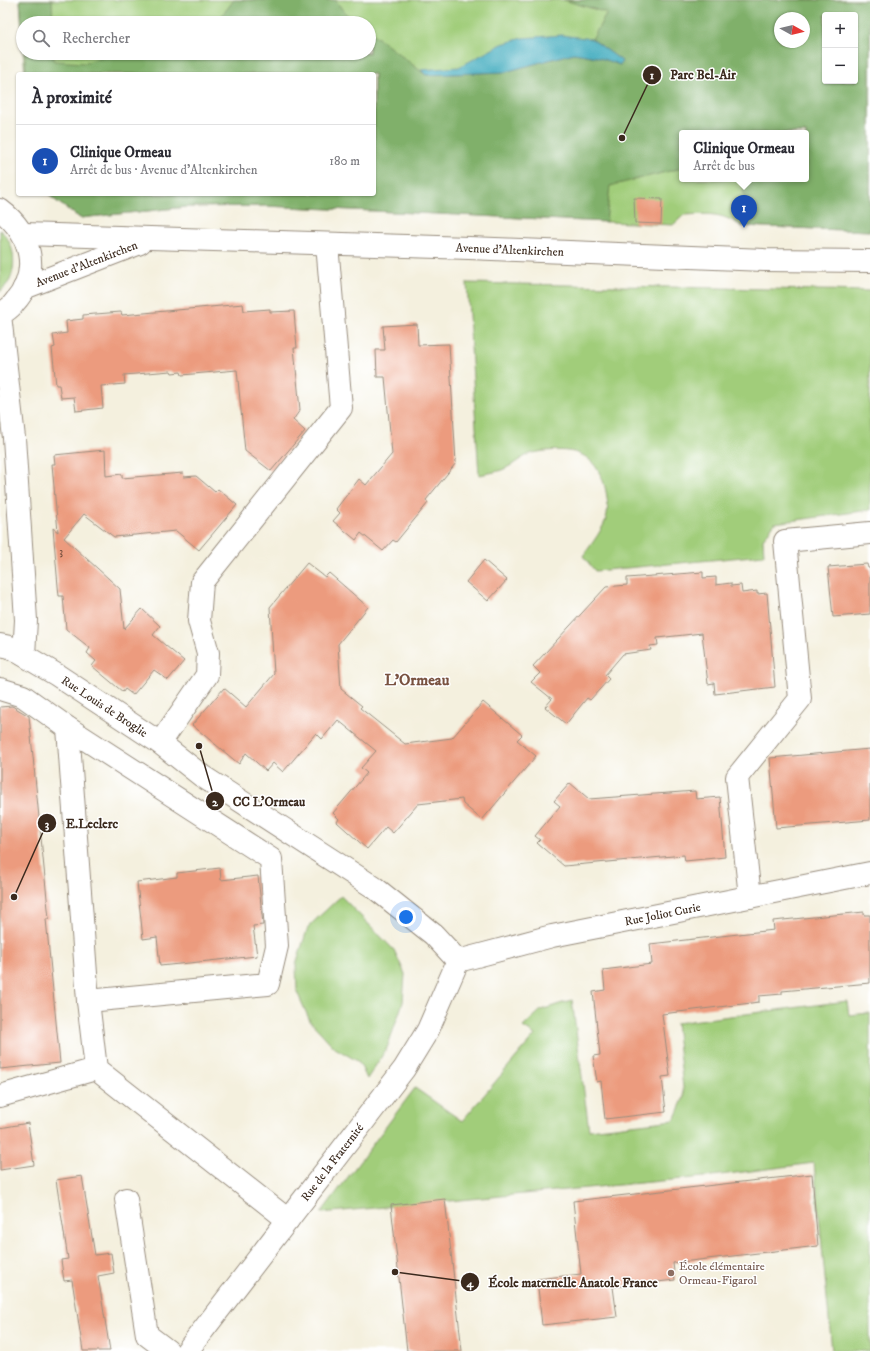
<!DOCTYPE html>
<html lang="fr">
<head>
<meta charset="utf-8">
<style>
	:root { --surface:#fff; --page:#f7f7f7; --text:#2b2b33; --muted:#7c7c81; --line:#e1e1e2; --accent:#7c3aed }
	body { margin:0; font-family:"IM FELL DW Pica",serif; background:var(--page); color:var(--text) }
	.controls { position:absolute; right:12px; top:12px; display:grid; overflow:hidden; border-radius:4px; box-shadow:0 1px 3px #0004 }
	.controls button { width:36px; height:36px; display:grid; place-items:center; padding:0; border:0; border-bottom:1px solid var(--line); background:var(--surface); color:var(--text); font:20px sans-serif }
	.compass { position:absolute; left:774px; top:12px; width:36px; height:36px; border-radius:50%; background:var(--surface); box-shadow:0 1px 3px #0004; rotate:98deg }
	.you { position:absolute; left:406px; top:917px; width:14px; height:14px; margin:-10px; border:3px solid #fff; border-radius:50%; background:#1a73e8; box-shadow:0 0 0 6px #1a73e833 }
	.badge { display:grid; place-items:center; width:26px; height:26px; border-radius:50%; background:var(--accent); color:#fff; font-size:13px; font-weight:700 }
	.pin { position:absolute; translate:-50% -33px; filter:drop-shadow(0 1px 2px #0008) }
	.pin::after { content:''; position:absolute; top:21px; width:14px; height:12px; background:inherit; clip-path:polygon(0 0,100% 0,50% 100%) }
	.popup { position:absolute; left:679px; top:130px; width:130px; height:52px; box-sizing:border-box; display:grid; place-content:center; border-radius:4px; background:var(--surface); filter:drop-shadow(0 1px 3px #0005); font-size:13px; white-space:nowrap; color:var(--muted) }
	.popup b { font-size:15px; color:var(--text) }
	.popup::after { content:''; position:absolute; left:50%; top:100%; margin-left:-8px; border:8px solid transparent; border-top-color:var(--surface) }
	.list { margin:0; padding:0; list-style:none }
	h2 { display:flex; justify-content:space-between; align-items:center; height:52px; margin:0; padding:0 16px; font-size:17px }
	h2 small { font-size:13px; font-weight:400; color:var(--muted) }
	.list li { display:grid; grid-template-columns:26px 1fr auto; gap:12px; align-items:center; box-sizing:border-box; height:72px; padding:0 16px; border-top:1px solid var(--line) }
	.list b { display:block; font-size:15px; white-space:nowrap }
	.list p { margin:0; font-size:13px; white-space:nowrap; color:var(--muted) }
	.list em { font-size:13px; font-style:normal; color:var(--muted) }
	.icon { flex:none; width:22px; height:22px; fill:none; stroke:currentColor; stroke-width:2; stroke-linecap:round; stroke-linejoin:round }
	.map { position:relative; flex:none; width:870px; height:1351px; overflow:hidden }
	.search { position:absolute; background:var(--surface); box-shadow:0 1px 3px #0004; left:16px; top:16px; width:360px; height:44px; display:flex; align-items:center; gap:10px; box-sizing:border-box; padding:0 14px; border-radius:22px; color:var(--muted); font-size:15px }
	.panel { position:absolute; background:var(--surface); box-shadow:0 1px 3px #0004; left:16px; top:72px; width:360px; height:124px; border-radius:4px }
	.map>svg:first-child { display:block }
	.green { fill:#a1cd7a; stroke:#6e7c4c; fill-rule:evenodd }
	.forest { fill:#80b06a; stroke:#5e6d44; fill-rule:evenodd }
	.water { fill:#3fabbe; stroke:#3d6a6e }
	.building { fill:#ec9b7e }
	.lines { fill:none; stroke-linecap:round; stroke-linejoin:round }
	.minor-casing { stroke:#988d7e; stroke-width:24 }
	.minor { stroke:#fff; stroke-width:22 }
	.education-dot { fill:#8d6e63; stroke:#fff; stroke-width:1.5 }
	.labels { text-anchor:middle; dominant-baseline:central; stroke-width:3; stroke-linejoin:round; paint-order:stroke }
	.number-label { font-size:10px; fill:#674636 }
	.street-label { font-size:12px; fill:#3b2a1e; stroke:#fff }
	.education-label { font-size:12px; fill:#785e54; stroke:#fff; text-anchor:start }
	.district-label { font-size:16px; font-weight:bold; fill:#795240; stroke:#fff }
	.leader { fill:none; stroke:#3b2a1e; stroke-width:1.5 }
	.callout-dot { fill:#3b2a1e; stroke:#fff; stroke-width:1.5 }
	.mark-label { font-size:12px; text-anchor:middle; font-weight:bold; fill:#fff }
	.callout-label { font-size:13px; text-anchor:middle; font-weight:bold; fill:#3b2a1e; stroke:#fff; stroke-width:3; stroke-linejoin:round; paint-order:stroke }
</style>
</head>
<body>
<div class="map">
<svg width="870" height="1351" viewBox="0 0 870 1351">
	<rect width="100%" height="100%" fill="#fff"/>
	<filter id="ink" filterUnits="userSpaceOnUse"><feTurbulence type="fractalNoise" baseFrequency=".025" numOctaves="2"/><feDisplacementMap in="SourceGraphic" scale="8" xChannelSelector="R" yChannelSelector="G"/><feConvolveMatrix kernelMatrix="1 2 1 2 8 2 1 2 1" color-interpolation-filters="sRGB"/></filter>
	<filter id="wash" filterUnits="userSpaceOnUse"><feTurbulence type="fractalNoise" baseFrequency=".012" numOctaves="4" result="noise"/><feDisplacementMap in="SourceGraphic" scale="16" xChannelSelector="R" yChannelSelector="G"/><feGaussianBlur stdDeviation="0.9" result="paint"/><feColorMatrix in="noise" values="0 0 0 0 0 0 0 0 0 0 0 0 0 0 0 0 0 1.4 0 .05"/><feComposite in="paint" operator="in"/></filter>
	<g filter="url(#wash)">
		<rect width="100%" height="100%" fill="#f4f0de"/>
		<g class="green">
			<path d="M20 0H870V231L741 226C721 212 708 214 684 215L673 225 266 206 186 207 80 218 52 198 49 194H374V74H25L23 53H369V23H23V53ZM825 15H855V81H825ZM780 18H804V42H780ZM682 133H806V179H682Z"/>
			<path d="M0 230C14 242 17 263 10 280 8 284 3 288 0 292Z"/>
			<path d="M467 283 870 291V510L775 523 763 539 764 555 595 571 583 556C590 546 606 526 607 514 610 494 601 462 580 454 568 449 550 450 538 452 525 454 519 461 508 467 500 472 488 473 479 475Z"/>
			<path d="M341 896 394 950 405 974 403 1002 387 1048 367 1079 359 1062 335 1048 310 1021 297 992 296 964 308 927Z"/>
			<path d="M572 1000 589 1130 674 1120 684 1097 676 1023 847 1001 849 1015 870 1013V1351H832L814 1163 704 1177 321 1213 415 1088 462 1121 535 1035 523 1027 541 1010Z"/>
		</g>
		<g class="forest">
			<path d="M20 0H52L53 23H23V34Z"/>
			<path d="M234 0H335L346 14 358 23H216Z"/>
			<path d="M564 0H870V231L741 226 745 201 742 181 738 179H806V133H682V168L610 186 606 222 266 206 186 207 80 218 52 198 49 194H374V74H26L25 53H53L54 61 86 63 109 53H369V31L426 75 505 72 574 53 597 57 620 65 622 61 592 39 607 13ZM825 15H855V81H825ZM780 18H804V42H780Z"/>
		</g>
		<path class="water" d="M562 35 592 39 622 61 620 65 597 57 574 53 505 72 426 75 421 70 459 67 502 44 522 38Z"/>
		<g id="blocks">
			<g class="building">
				<path d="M634 198 662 199 661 224 635 223Z"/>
				<path d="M243 304 244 311 270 309V312L294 311 297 348H294L300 410 293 420 305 431 271 471 245 451 237 370 182 375 181 372 172 373 171 371 124 375 125 384 101 386 103 408 76 411 74 397 61 398 59 385H56L52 348 55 347 53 335 67 333 66 321 83 319V315L121 312 122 315Z"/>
				<path d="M417 324 418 345 449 344 456 463 426 500 428 503 396 542 393 540 383 551 361 533 356 540 333 521 340 513 336 509 359 479 366 485 392 454 385 377H377L376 350H385L383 326Z"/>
				<path d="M105 450 106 476 122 474V478L183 473 184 477 196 476 215 492 218 489 237 505 199 550 176 531 114 537 84 514 64 538 120 589 124 629 142 609 160 626 153 635 184 661 168 680 154 670 133 695 125 689 123 692 92 666 96 661 87 653 90 648 66 629 63 596H59L58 586 53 528 58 532 52 464H55L54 455Z"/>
				<path d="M484 560 507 580 488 601 466 582Z"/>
				<path d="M307 563 325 577 329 573 368 607 338 644 341 689 362 706 360 708 405 744 452 738 483 702 522 735 517 740 536 756 482 820 463 804 462 799 418 804 393 833 386 827 367 849 337 822 339 819 333 813 367 773 361 768 376 751 338 720 322 739 316 733 283 772 273 763 266 771 246 753 239 764 192 725 224 688 246 707 274 674 270 607Z"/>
				<path d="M867 564 868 568H870V614L833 617 828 567Z"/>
				<path d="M703 572V578L716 577V585L731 583V586L741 585 742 593 757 591V594L767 593 775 687 715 694 714 683 708 684 702 633 657 638 658 645 650 646 651 650 623 654 605 675 609 679 590 700 587 698 566 724 545 707 552 699 531 682 540 673 533 666 606 587 627 585V578Z"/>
				<path d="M12 706 29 716 49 919H46L60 1063 0 1069V707Z"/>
				<path d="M870 749V820L776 828 770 758Z"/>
				<path d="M570 783 589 799 695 791 696 799 720 797 725 857 685 861 684 855 564 866 537 843 540 840 535 836 560 806 554 801Z"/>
				<path d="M220 868 221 880 258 876 263 925 253 926 257 956 160 966 157 937 143 939 137 882 177 877V873Z"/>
				<path d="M864 912V915H870V983L782 991V994L759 996V1002L662 1014 670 1076 662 1077 666 1112 605 1119 601 1081 597 1082 593 1056 600 1055 593 992 605 990 603 970 652 964 650 944 774 930 773 921Z"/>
				<path d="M28 1123 34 1165 0 1170V1128Z"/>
				<path d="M812 1174 818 1246 673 1263 675 1280 613 1287 617 1317 542 1325 537 1279 581 1274 573 1201Z"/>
				<path d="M82 1176 95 1255 111 1253 114 1273 98 1276 110 1351H83L72 1280 64 1281 61 1260 68 1259 56 1180Z"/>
				<path d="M445 1199 462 1351H407L391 1205Z"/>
			</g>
		</g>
	</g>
	<g filter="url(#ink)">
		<use href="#blocks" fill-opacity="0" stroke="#988d7e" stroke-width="1"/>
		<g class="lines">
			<g class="minor-casing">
				<g id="minor">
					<path d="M0 210C31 233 42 272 14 303 11 308 5 311 0 315L14 438 26 620 24 655"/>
					<path id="s1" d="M24 234 469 248 764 260 870 261"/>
					<path id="s2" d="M24 288 140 243"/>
					<path id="s3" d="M0 645 10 647 57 675 160 743 202 776 375 888 434 935 458 961"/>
					<path d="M0 689 23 696 68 728 271 859 277 946 268 984 88 1001"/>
					<path d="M68 728 88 1001 96 1069 288 1220"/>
					<path d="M160 743 207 675 208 653 199 621 202 582 341 408 327 244"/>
					<path d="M750 897 737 777 800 699 785 541 870 533"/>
					<path id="s4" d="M458 961 552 936 870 873"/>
					<path d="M0 1096 96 1069"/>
					<path d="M126 1199 147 1335 168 1351"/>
					<path id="s5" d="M187 1351 404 1069 428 1030 458 961"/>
				</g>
			</g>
			<use href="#minor" class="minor"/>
		</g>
	</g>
	<circle class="education-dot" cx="671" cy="1273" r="4"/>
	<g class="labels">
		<g class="number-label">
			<text x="61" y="552">3</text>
		</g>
		<g class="street-label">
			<text stroke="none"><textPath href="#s1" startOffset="486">Avenue d'Altenkirchen</textPath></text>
			<text stroke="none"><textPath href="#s2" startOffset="67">Avenue d'Altenkirchen</textPath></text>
			<text stroke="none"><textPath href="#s3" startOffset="122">Rue Louis de Broglie</textPath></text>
			<text stroke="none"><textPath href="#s4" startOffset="210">Rue Joliot Curie</textPath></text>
			<text stroke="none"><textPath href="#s5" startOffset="238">Rue de la Fraternité</textPath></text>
		</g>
		<g class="education-label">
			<text x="679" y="1266">École élémentaire<tspan x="679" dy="14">Ormeau-Figarol</tspan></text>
		</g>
		<g class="district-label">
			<text x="417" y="680">L'Ormeau</text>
		</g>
	</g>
	<path class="leader" d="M622 138L652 75M199 746L215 801M14 897L47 823M395 1272L470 1282"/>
	<g class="callout-dot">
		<circle cx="622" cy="138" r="4"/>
		<circle cx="199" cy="746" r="4"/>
		<circle cx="14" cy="897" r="4"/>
		<circle cx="395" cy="1272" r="4"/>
		<circle cx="652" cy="75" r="10"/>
		<circle cx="215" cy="801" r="10"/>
		<circle cx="47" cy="823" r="10"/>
		<circle cx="470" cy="1282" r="10"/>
	</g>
	<g class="mark-label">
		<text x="652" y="79">1</text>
		<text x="215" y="806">2</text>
		<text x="47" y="828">3</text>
		<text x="470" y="1287">4</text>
	</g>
	<g class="callout-label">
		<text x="703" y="79">Parc Bel-Air</text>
		<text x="269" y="806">CC L'Ormeau</text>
		<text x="92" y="828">E.Leclerc</text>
		<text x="573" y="1287">École maternelle Anatole France</text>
	</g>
</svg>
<div class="controls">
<button>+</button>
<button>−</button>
</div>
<svg class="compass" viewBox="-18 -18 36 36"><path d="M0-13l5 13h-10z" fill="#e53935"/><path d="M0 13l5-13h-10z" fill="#7c7c81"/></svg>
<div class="you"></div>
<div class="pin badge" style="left:744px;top:228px;background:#1a4fb4">1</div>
<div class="popup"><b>Clinique Ormeau</b>Arrêt de bus</div>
<div class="search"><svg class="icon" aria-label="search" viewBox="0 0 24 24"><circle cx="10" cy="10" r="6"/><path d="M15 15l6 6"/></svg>Rechercher</div>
<section class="panel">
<h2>À proximité<small></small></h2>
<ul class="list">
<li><span class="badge" style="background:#1a4fb4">1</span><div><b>Clinique Ormeau</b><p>Arrêt de bus · Avenue d'Altenkirchen</p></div><em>180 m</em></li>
</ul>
</section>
</div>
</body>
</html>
